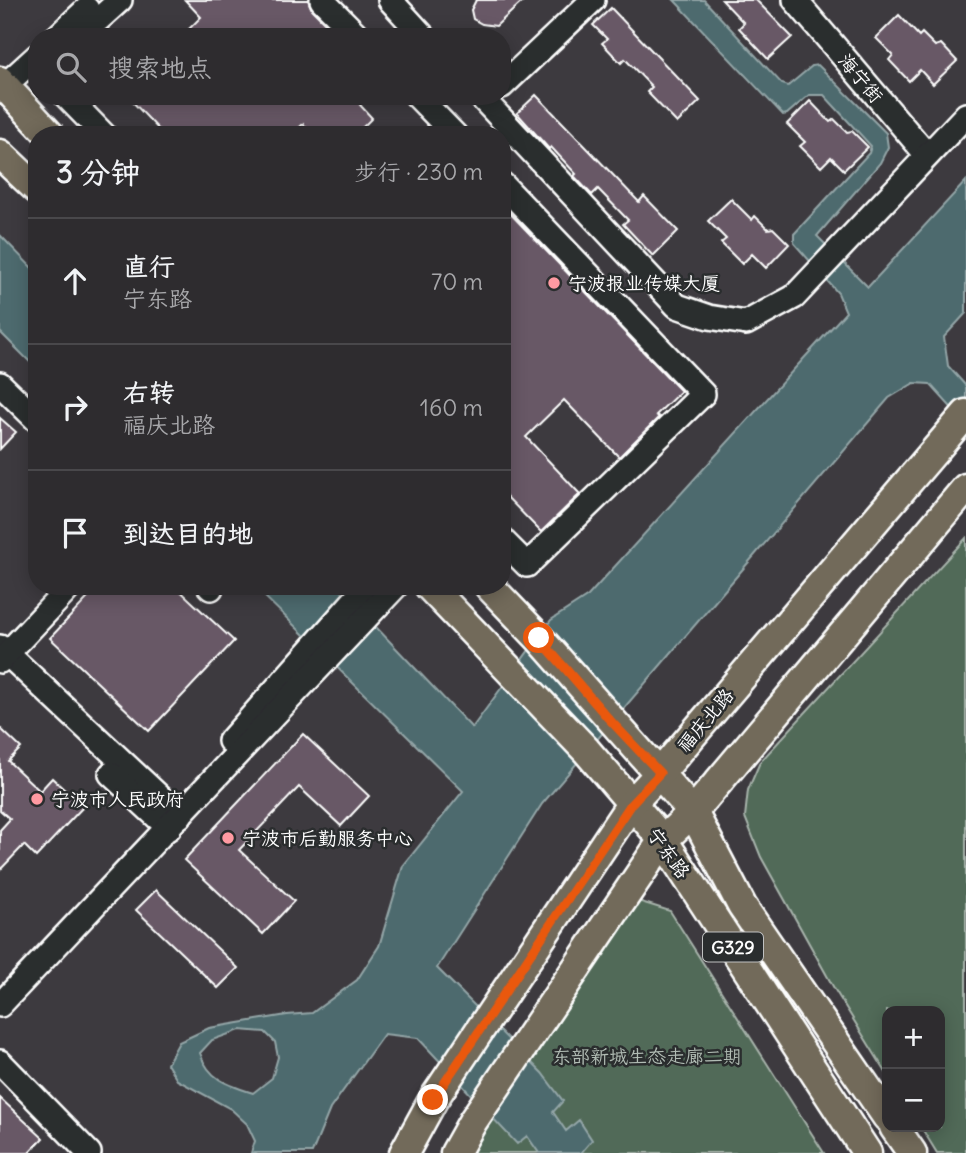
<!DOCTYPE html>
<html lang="zh">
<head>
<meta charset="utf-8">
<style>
	:root { --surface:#2e2c2f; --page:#3a383b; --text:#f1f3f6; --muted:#a7a7aa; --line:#49484b }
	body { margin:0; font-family:Delius,"LXGW WenKai TC",sans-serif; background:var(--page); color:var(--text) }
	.controls { position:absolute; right:21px; bottom:21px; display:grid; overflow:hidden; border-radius:14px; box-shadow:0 4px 18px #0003 }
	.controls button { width:63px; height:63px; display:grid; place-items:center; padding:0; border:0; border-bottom:2px solid var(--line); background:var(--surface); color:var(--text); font:35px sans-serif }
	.stop { position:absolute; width:21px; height:21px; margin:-16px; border:5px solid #ea580c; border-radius:50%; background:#fff }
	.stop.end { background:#ea580c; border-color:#fff; box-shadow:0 2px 7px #0008 }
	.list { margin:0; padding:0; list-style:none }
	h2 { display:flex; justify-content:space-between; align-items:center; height:91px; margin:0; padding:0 28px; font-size:30px }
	h2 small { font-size:23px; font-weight:400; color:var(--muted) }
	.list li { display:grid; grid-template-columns:46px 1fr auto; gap:21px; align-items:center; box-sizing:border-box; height:126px; padding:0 28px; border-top:2px solid var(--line) }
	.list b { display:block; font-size:26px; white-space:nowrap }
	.list p { margin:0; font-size:23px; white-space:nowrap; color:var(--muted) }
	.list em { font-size:23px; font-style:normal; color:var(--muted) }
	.icon { flex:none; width:38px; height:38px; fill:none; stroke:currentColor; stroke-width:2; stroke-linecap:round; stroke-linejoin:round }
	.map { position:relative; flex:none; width:966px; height:1153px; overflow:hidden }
	.search { position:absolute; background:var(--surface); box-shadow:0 4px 18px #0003; left:28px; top:28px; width:483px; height:77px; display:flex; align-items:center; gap:18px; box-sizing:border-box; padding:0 24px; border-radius:28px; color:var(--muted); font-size:26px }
	.panel { position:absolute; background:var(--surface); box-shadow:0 4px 18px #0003; left:28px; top:126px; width:483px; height:469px; border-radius:28px }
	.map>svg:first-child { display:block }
	.green { fill:#516a58; stroke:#a8b4ac; stroke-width:2 }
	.water { fill:#4d6b6e; stroke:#94a6a8; stroke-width:2; fill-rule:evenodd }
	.building { fill:#685966; stroke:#fff; stroke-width:2 }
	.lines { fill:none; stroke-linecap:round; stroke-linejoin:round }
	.minor-casing { stroke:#fff; stroke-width:28 }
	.major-casing { stroke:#fff; stroke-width:33 }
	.minor { stroke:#2a2d2e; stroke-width:23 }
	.major { stroke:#726b5a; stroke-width:28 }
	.route { stroke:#ea580c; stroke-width:9 }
	.poi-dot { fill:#ff9aa2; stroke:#2a2d2e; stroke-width:2.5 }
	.labels { text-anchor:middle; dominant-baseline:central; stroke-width:5; stroke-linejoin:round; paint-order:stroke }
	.shield { fill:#2a2d2e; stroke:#bfc0c0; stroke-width:2 }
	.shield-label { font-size:18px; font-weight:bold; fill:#fff }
	.street-label { font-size:19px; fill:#fff; stroke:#2a2d2e }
	.poi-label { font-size:19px; fill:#fff; stroke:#2a2d2e; text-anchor:start }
	.park-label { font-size:19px; fill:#b1bcb4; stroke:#2a2d2e }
</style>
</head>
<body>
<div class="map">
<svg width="966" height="1153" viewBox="0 0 966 1153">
	<rect width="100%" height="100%" fill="#3d3a3f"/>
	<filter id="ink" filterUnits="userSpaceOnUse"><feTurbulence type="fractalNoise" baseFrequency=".0143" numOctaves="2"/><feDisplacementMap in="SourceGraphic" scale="14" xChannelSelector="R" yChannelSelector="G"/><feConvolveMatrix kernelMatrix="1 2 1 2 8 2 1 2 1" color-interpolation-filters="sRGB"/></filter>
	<g filter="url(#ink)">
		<g class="green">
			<path d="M966 538V1153H937L921 1127H940V1011H887V1074L835 990 761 857 745 817 748 790 760 762Z"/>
			<path d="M638 901 670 911 824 1153H468Z"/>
		</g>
		<g class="water">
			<path d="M674 0H704L782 84 788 86 812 66 818 65 886 133 888 147 880 163 817 236 868 287 966 181V313L944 337 948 366 966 386V424L930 384 914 383 889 398 542 804 437 968 542 1073 563 1101 553 1112 566 1131 579 1120 592 1140 581 1153H539L527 1136 517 1144 418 1038 384 1034 330 1109 312 1153H251L255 1141 247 1124 231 1109 177 1080 167 1064 179 1042 209 1028 287 1015 312 1013 357 980 379 946 403 866 463 791 254 586H337L472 728 551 620 588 596 846 312 838 293 794 243V234L869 153 871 146 824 95H809L787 114 783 115ZM240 1030 265 1032 275 1042 278 1057 272 1078 253 1093C228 1085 209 1080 200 1053L212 1040Z"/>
			<path d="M0 235 37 273V369L0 332Z"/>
		</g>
		<g class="building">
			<path d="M185 0H308L312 10 339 37H181L201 17Z"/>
			<path d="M476 0H524L496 26 482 24 473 19 471 10Z"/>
			<path d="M722 0H756L792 37 768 59 739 28 744 23Z"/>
			<path d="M611 8 700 101 677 123 647 92 652 87 625 59 621 63 602 43 607 39 593 25Z"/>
			<path d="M899 15 919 36 922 33 935 46 941 44 957 61 933 84 920 70 909 81 889 60 893 55 876 38Z"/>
			<path d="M536 95 639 202 644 196 678 231 653 256 623 224 628 220 598 189 592 195 574 176 576 174 551 147 549 149 517 113Z"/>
			<path d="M127 96H369L360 105 372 118 355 135H313L303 124 292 135H164Z"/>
			<path d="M810 101 830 122 834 119 847 132 852 131 868 147 844 170 831 157 821 167 800 146 805 142 787 124Z"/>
			<path d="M731 199 752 220 755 216 768 229 773 228 789 244 766 268 752 254 742 264 721 243 726 239 708 221Z"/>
			<path d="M502 205 681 391 656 415 659 417 619 457 564 400 526 437 580 494 541 532 502 492Z"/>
			<path d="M0 418 16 432 0 449Z"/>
			<path d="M99 586H175L234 641 149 731 50 638Z"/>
			<path d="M0 728 21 748 8 761 40 791 52 778 83 807 36 857 24 845 0 870V830L10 819 0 810Z"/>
			<path d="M303 734 369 796 341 826 299 787 239 850 294 901 263 934 184 860Z"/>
			<path d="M156 890 238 968 218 988 136 910Z"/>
			<path d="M0 1098 43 1138 29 1153H0Z"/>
		</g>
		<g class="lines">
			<g class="minor-casing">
				<g id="minor">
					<path d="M322 0 359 37"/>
					<path d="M390 0 424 37"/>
					<path d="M795 0 927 155"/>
					<path d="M57 37 87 9"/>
					<path d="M79 37 120 0"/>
					<path d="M4 86 37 56"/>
					<path d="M502 86 593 0"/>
					<path d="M66 96 104 135"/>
					<path d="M417 96 455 135"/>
					<path d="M480 96 677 306 709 317 746 323 794 297 966 115"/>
					<path d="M502 184 703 394 527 565 502 540"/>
					<path d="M0 384 37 420"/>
					<path d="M209 586 211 588"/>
					<path d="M0 647 180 816"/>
					<path d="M0 661 71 586"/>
					<path d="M230 741 367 586"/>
					<path d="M111 774 169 828"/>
					<path d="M0 1005 396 586"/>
					<path d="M0 1062 89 1153"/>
				</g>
			</g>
			<g class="major-casing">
				<g id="major">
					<path d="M0 81 50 135"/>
					<path d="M0 154 37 189"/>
					<path d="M429 586 586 750 663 840 867 1153"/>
					<path d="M489 586 539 638 693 812 742 906 887 1117"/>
					<path d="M894 1127 912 1153"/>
					<path d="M404 1153 433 1100 631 804 660 773 966 414"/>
					<path d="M455 1153 473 1121 663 840 693 812 966 488"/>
				</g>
			</g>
			<use href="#minor" class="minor"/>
			<use href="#major" class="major"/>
		</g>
	</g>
	<g class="lines" filter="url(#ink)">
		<path class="route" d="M433 1100 631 804 660 773 608 718 539 638"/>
	</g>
	<g class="poi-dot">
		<circle cx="554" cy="283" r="7"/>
		<circle cx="37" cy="799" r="7"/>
		<circle cx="228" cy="838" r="7"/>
	</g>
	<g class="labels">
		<rect class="shield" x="703" y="932.5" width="60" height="29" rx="5"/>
		<g class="shield-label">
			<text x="733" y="947">G329</text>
		</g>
		<g class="street-label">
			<text transform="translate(861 78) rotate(50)">海宁街</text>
			<text transform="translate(705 720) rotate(-50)">福庆北路</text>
			<text transform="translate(669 853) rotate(54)">宁东路</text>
		</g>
		<g class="poi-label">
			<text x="568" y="283">宁波报业传媒大厦</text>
			<text x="51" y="799">宁波市人民政府</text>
			<text x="242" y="838">宁波市后勤服务中心</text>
		</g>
		<g class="park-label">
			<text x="647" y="1056">东部新城生态走廊二期</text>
		</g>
	</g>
</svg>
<div class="controls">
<button>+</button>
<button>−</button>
</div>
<div class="stop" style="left:539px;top:638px"></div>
<div class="stop end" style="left:433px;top:1100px"></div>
<div class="search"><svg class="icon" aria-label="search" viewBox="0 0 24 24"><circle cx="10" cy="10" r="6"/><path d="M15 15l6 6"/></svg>搜索地点</div>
<section class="panel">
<h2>3 分钟<small>步行 · 230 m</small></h2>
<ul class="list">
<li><svg class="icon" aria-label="ahead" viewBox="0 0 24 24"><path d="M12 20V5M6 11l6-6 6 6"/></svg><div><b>直行</b><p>宁东路</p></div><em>70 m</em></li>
<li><svg class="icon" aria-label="right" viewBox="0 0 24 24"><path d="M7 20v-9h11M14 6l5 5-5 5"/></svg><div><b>右转</b><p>福庆北路</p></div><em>160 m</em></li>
<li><svg class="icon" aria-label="arrive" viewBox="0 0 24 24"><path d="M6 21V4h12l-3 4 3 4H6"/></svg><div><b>到达目的地</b></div></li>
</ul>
</section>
</div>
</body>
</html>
